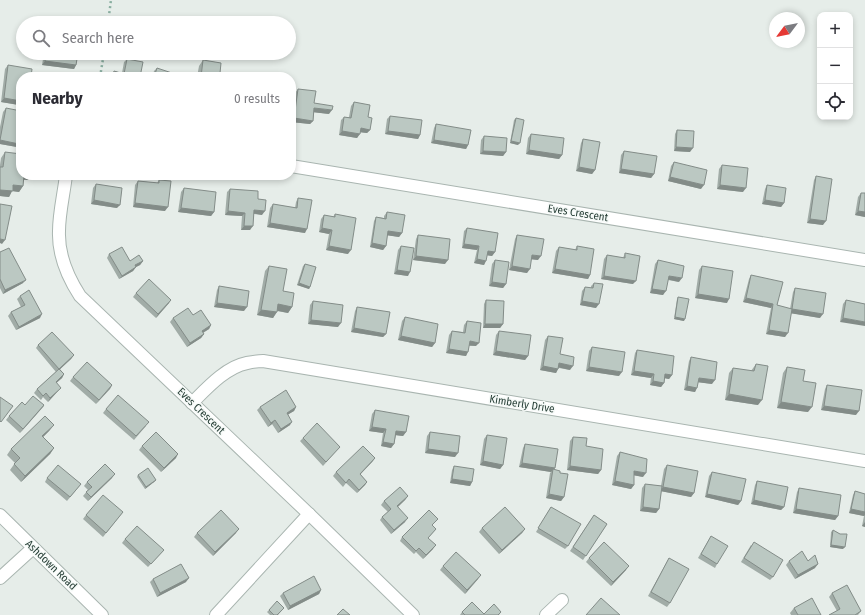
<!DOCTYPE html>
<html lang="en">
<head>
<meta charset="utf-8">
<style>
	:root { --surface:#fff; --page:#f7f7f7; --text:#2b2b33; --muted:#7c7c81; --line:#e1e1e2 }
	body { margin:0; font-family:"Fira Sans Condensed",sans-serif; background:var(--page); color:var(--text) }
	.controls { position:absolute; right:12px; top:12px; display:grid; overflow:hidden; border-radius:8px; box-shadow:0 2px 6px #0003 }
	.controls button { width:36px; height:36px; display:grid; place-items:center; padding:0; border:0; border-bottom:1px solid var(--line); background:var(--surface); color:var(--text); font:20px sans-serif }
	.compass { position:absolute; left:769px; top:12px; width:36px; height:36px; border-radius:50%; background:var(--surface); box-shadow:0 2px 6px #0003; rotate:238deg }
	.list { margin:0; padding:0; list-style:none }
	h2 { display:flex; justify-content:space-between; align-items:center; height:52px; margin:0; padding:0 16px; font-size:17px }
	h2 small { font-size:13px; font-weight:400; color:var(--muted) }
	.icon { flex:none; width:22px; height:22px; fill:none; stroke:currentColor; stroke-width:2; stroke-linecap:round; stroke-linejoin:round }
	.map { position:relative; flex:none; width:865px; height:615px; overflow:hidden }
	.search { position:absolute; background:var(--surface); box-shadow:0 2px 6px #0003; left:16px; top:16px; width:280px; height:44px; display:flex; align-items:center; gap:10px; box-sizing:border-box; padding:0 14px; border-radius:22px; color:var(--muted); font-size:15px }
	.panel { position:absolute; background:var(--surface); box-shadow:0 2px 6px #0003; left:16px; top:72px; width:280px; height:108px; border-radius:16px }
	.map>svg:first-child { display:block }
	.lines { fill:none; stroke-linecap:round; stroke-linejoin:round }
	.minor-casing { stroke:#a9b5b0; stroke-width:14 }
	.path { stroke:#89aea0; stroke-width:2.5; stroke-dasharray:2 3; stroke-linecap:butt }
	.minor { stroke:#fff; stroke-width:12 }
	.wall { fill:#a1aca7 }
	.shaded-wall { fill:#838c88 }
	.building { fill:#bbc8c2; stroke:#838c88 }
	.labels { text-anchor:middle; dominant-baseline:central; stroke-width:3; stroke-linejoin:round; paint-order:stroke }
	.street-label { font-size:11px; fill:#263e36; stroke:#f6faf8 }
</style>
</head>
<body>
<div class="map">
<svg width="865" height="615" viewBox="0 0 865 615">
	<rect width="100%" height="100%" fill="#e6ede9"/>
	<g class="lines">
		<g class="minor-casing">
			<g id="minor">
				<path d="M291 166 865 260"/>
				<path d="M66 175C64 193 59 213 59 231 58 255 67 276 80 296L309 514 413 615"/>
				<path d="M192 403C207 388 226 367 247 363 252 362 258 361 263 361L865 461"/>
				<path d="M0 515 102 615"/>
				<path d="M0 578 33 548"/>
				<path d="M216 615 309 514"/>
				<path d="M546 615 562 600"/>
			</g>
		</g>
		<g class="path">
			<path d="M108 23 111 0"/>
			<path d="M100 77 104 53"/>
		</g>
		<use href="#minor" class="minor"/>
	</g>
	<g class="wall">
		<path d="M44 53H78L76 65 74 69 42 65Z"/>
		<path d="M127 59 140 77H111V75L114 71 122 73 124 62Z"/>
		<path d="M203 60 220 73 235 77H197L199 66Z"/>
		<path d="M8 65 21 77V102L19 105 1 102 5 69Z"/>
		<path d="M157 68 171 77H152L154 71Z"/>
		<path d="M298 89 314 103 329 114 314 112 313 121 310 124 291 122 295 93Z"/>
		<path d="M354 102 368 117 370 130 367 133 360 132 357 138 339 135 341 120 344 117H349L351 106Z"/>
		<path d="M6 108 19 144 17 147 0 144V127L3 112Z"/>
		<path d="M390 116 420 135 418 139 385 134 387 119Z"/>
		<path d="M516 118 518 145 510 143 514 120Z"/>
		<path d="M436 124 468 145 466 149 431 143 434 128Z"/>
		<path d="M677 130 690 152 674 151 675 134Z"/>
		<path d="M531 134 562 155 559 159 526 154 528 138Z"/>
		<path d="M484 136 506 152 503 156 480 154 481 140Z"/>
		<path d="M583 139 595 170 592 174 576 171 581 143Z"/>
		<path d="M624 151 654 174 651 178 619 173 621 155Z"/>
		<path d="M5 152 28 180H24L23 186 19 192 12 191 9 197 0 196V165L1 158Z"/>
		<path d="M674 162 701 189 668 181 671 166Z"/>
		<path d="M722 165 743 192 717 189 719 169Z"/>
		<path d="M816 176 823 225 807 223 814 180Z"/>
		<path d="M159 180 165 211 133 207 135 185 138 181 157 183Z"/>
		<path d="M96 184 117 208 91 204 93 188Z"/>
		<path d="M767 185 784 203 781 207 762 204 765 189Z"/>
		<path d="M184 188 214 212 211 216 178 212 181 192Z"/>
		<path d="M230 189 258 199 262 215 254 214 250 230H241L242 216 225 215 227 192Z"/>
		<path d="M861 193 865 217 855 215 858 197Z"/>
		<path d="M298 198 305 233 267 227 270 208 273 204 295 208 296 202Z"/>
		<path d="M387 212 402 233 399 237 387 235 386 246 383 250 370 247 374 221 376 217 384 218V216Z"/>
		<path d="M335 214 348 254 326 250 329 234 319 232 321 219 324 215 333 217Z"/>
		<path d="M467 228 495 252 492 256 487 255 484 265 474 263 477 250 462 248 464 231Z"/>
		<path d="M418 235 445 264 413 260 416 239Z"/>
		<path d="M517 235 538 260 531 259 527 273 509 270 515 239Z"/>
		<path d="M401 246 408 276 394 274 398 250Z"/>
		<path d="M577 246 590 275 588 279 552 273 556 251 559 247 575 250Z"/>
		<path d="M0 252 23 283 3 294 0 288Z"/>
		<path d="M625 253 633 284 601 279 604 259 607 255 623 258Z"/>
		<path d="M109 254 130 261H143L140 265 136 267 133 271 119 279 107 258Z"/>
		<path d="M495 260 506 284 503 288 489 286 492 264Z"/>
		<path d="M658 260 679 282 668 280 663 295 650 293 655 264Z"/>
		<path d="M305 264 310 287 309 289 297 285 303 266Z"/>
		<path d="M269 266 292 307 288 313 277 311 273 318 257 315 265 271Z"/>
		<path d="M702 266 727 303 695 298 699 270Z"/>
		<path d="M751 275 777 305 790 309 793 292 795 288 820 318 791 313 785 337 766 334 771 308 743 302 749 279Z"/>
		<path d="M594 283 596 308 580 305 582 291 585 287 591 288V286Z"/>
		<path d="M219 286 244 311 214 307 217 290Z"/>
		<path d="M136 293 169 303 156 318 133 297Z"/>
		<path d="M20 296 40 318 16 330 8 316 11 312 21 307 17 299Z"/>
		<path d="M678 297 684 321 674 319 677 299Z"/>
		<path d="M486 300 503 324 500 328H483L484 304Z"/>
		<path d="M846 300 865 304 840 322 843 304Z"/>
		<path d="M313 301 338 327 308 324 310 305Z"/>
		<path d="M357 307 386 334 383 337 351 332 355 311Z"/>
		<path d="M405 317 435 343 432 347 398 340 402 321Z"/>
		<path d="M173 318 211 325 209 329 203 333 204 334 201 338 187 347 170 322Z"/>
		<path d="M467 321 476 346H469L466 356 446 353 449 335 452 331 463 332 464 325Z"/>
		<path d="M499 331 528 356 525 360 493 355 496 335Z"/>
		<path d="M548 336 560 354 570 370 559 368 558 369 556 373 540 370 545 340Z"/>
		<path d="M38 345 74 355 71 359 60 369 64 374 62 378 56 383 58 391 48 402 43 397 41 400 34 393 37 389 56 372 36 348Z"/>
		<path d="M592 347 619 376 586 371 589 351Z"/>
		<path d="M637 350 672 375 669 379 665 378 664 383 661 387 650 385 651 378 631 375 635 353Z"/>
		<path d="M691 357 712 384 698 382 695 392 684 390 689 361Z"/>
		<path d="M756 364 758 405 725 400 729 373 733 368 751 371Z"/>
		<path d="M787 367 803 381 808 412 777 408 783 373Z"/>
		<path d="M73 377 112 385 96 404 70 381Z"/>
		<path d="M827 385 856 415 821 410 825 389Z"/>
		<path d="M25 405 44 406 20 433 6 420 9 416Z"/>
		<path d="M260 407H296L294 411 288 414 290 425 278 433 272 424 268 427 257 410Z"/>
		<path d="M106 409 146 426 134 440 103 413Z"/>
		<path d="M375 410 406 432 403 436 396 435 394 444 391 448 381 446 383 433 369 431 372 414Z"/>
		<path d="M50 430 43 437 54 448 50 454 21 482 10 470 15 463 7 455 11 449Z"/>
		<path d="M430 432 455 457 425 453 427 436Z"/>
		<path d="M487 435 503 465 500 469 480 465 484 439Z"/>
		<path d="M573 437 586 446 601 470 598 474 567 470 570 441Z"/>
		<path d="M303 438 340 447 337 450 323 466 300 441Z"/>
		<path d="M525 444 555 468 554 470 560 473 564 497 561 501 546 498 550 473 551 472 519 467 523 448Z"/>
		<path d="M142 446 176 458 161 472 139 450Z"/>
		<path d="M620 452 643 477 634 475V485L631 489 612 485 617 456Z"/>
		<path d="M375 458 372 462 360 474 367 482 365 485 357 493 346 483 343 487 333 476 336 472Z"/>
		<path d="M667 465 694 493 691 497 661 491 659 509 656 513 640 511 642 488 645 484 661 486 664 469Z"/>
		<path d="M454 466 472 482 470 486 450 483 452 470Z"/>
		<path d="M712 472 741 501 738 505 705 497 709 476Z"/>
		<path d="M138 475 156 480 154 482 145 489 137 477Z"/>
		<path d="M47 478 81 484 67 501 45 482Z"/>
		<path d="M112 478 88 501 83 496 88 490 84 486 87 482Z"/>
		<path d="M757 481 784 507 781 510 751 504 755 485Z"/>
		<path d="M799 488 838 516 835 520 793 513 797 492Z"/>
		<path d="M855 491 865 494V527L862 526 864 516 849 513 853 495Z"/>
		<path d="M408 496 405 500 398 507 405 522 391 534 380 520 382 517 388 512 381 505 384 501Z"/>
		<path d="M551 507 568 546 565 549 536 532Z"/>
		<path d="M123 512 103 537 83 519 86 515Z"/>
		<path d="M594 515 607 524 583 560 570 551Z"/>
		<path d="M438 519 432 525 436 529 428 538 433 549 423 559 416 552 414 554 400 541 402 537Z"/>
		<path d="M482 528 525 529 522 533 499 554 479 532Z"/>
		<path d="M833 530 840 534 843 549 830 547 831 532Z"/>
		<path d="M197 533H236L213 556 194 537Z"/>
		<path d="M711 536 717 564 715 568 698 558Z"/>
		<path d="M125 539 164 550 148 567 122 543Z"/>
		<path d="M751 545 773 577 770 580 741 562Z"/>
		<path d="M589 558 626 570 611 586 586 562Z"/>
		<path d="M669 558 670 603 667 607 648 596Z"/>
		<path d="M789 561H808L815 568 795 579 786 565Z"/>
		<path d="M443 566 478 579 465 594 440 570Z"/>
		<path d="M153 579 186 582 157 597 150 582Z"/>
		<path d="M321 590 319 594 288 610 280 596 283 593Z"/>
		<path d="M832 593 861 611 858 615H829L837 611 829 597Z"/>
		<path d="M284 608 278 615H270L267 612 269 610Z"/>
		<path d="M794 608 821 615H791L790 613Z"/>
		<path d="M462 612 484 614 501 612 499 615H460Z"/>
	</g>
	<g class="shaded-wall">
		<path d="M105 53H121L127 54 124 58 104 55Z"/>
		<path d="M45 61 76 65 74 69 42 65Z"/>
		<path d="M4 98 21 101V102L19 105 1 102Z"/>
		<path d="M314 108 332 110 329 114 311 112Z"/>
		<path d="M294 118 313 121 310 124 291 122Z"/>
		<path d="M361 128 370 130 367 133 358 132Z"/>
		<path d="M342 131 360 134 357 138 339 135Z"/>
		<path d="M388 131 420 135 418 139 385 134Z"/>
		<path d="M0 140 19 144 17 147 0 144Z"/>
		<path d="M434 140 468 145 466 149 431 143Z"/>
		<path d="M511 141 520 143 518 145 510 143Z"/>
		<path d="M676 147 693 148 690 152 674 151Z"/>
		<path d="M529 150 562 155 559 159 526 154Z"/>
		<path d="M483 151 506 152 503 156 480 154Z"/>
		<path d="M579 167 595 170 592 174 576 171Z"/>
		<path d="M621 169 654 174 651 178 619 173Z"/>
		<path d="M24 175H32L28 180 20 179Z"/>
		<path d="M670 177 704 185 701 189 668 181Z"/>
		<path d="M13 185 23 186 19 192 12 191 9 197 0 196V190Z"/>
		<path d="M720 185 746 188 743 192 717 189Z"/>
		<path d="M94 200 120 205 117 208 91 204Z"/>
		<path d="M765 200 784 203 781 207 762 204Z"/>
		<path d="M135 203 168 207 165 211 133 207Z"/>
		<path d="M181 208 214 212 211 216 178 212Z"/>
		<path d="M254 210 265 211 262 215 251 213Z"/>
		<path d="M228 211 245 213 242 216 225 215Z"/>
		<path d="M858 211 865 212V217L855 215Z"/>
		<path d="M810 219 826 221 823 225 807 223Z"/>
		<path d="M270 223 307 229 305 233 267 227Z"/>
		<path d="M244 226H253L250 230H241Z"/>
		<path d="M322 228 332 230 329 234 319 232Z"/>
		<path d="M388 231 402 233 399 237 385 235Z"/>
		<path d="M0 239 5 240 2 244 0 243Z"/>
		<path d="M372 243 386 246 383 250 370 247Z"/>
		<path d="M464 244 479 246 477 250 462 248Z"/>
		<path d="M329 246 351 250 348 254 326 250Z"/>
		<path d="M488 251 495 252 492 256 485 255Z"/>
		<path d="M532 255 541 256 538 260 529 259Z"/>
		<path d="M416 256 448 260 445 264 413 260Z"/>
		<path d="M477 259 486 261 484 265 474 263Z"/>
		<path d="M143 261 140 265 132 269 135 265Z"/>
		<path d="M512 266 530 269 527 273 509 270Z"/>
		<path d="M136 267 133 271 119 279 122 276Z"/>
		<path d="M555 269 590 275 588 279 552 273Z"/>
		<path d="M397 270 410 272 408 276 394 274Z"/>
		<path d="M604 276 636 281 633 284 601 279Z"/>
		<path d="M669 276 682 278 679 282 666 279Z"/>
		<path d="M26 280 23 283 3 294 5 290Z"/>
		<path d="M492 282 506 284 503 288 489 286Z"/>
		<path d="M299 283 310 287 309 289 297 285Z"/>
		<path d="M652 289 666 291 663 295 650 293Z"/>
		<path d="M698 294 729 299 727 303 695 298Z"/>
		<path d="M746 298 773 304 771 308 743 302Z"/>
		<path d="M171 300 169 303 156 318 158 314Z"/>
		<path d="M582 301 599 304 596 308 580 305Z"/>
		<path d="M217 303 247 307 244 311 214 307Z"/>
		<path d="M278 304 292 307 288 313 274 310Z"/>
		<path d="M792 309 823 314 820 318 789 313Z"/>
		<path d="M261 310 277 312 273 318 257 315Z"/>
		<path d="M42 314 40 318 16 330 19 327Z"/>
		<path d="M675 317 685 319 684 321 674 319Z"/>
		<path d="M843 318 865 322V326L840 322Z"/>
		<path d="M311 320 341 323 338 327 308 324Z"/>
		<path d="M485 324H503L500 328H483Z"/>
		<path d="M211 325 209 329 199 335 202 331Z"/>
		<path d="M354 328 386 334 383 337 351 332Z"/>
		<path d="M769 330 788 333 785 337 766 334Z"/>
		<path d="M204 334 201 338 187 347 190 343Z"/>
		<path d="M401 336 435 343 432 347 398 340Z"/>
		<path d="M470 341 479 343 476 346 467 345Z"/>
		<path d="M449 349 468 352 466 356 446 353Z"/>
		<path d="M496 351 528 356 525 360 493 355Z"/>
		<path d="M74 355 71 359 57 372 59 369Z"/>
		<path d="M559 363 573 366 570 370 557 367Z"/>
		<path d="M543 366 558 369 556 373 540 370Z"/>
		<path d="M589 367 622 372 619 376 586 371Z"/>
		<path d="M634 371 654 374 651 378 631 375Z"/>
		<path d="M64 374 62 378 53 386 56 382Z"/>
		<path d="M665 374 672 375 669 379 663 378Z"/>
		<path d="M699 378 715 380 712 384 696 382Z"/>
		<path d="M653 381 664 383 661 387 650 385Z"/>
		<path d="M112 385 110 389 96 404 99 400Z"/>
		<path d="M687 386 697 388 695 392 684 390Z"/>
		<path d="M61 388 58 391 48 402 50 398Z"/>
		<path d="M729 394 762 400 758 405 725 400Z"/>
		<path d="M781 402 812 407 808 412 777 408Z"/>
		<path d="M44 405 41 409 20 433 23 429Z"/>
		<path d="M824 406 859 411 856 415 821 410Z"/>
		<path d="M296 407 294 411 284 417 287 413Z"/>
		<path d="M275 420 272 424 268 427 271 423Z"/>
		<path d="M292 422 290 425 278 433 281 429Z"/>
		<path d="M54 425 50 430 38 442 42 436Z"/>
		<path d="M372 427 386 429 383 433 369 431Z"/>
		<path d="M396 431 406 432 403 436 394 435Z"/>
		<path d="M383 442 394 444 391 448 381 446Z"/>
		<path d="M54 448 50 454 21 482 25 476Z"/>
		<path d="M428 449 458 453 455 457 425 453Z"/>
		<path d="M178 454 176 458 161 472 164 468Z"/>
		<path d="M375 458 372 462 357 478 360 474Z"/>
		<path d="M483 461 503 465 500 469 480 465Z"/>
		<path d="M522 463 555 468 551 472 519 467Z"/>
		<path d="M570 466 601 470 598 474 567 470Z"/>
		<path d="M634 471 646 473 643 477 632 475Z"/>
		<path d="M115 474 112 478 88 501 91 497Z"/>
		<path d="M452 479 472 482 470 486 450 483Z"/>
		<path d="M156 480 154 482 145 489 146 487Z"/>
		<path d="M615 481 634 485 631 489 612 485Z"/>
		<path d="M367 482 365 485 357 493 359 490Z"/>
		<path d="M663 487 694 493 691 497 660 491Z"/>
		<path d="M549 494 564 497 561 501 546 498Z"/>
		<path d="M707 494 741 501 738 505 705 497Z"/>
		<path d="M408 496 405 500 394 510 397 506Z"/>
		<path d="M754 500 784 507 781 510 751 504Z"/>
		<path d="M643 507 659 509 656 513 640 511Z"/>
		<path d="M796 509 838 516 835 520 793 513Z"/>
		<path d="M851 509 865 512V515L864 516 849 513Z"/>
		<path d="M408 518 405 522 391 534 394 530Z"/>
		<path d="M865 522V527L862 526Z"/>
		<path d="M239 529 236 533 213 556 215 552Z"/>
		<path d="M525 529 522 533 499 554 502 550Z"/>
		<path d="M436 545 433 549 423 559 426 555Z"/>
		<path d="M831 545 845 547 843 549 830 547Z"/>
		<path d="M818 564 815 568 795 579 798 575Z"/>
		<path d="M629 566 626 570 611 586 613 582Z"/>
		<path d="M481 575 478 579 465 594 467 590Z"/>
		<path d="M189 578 186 582 157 597 160 593Z"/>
		<path d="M321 590 319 594 288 610 290 606Z"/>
	</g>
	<g class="building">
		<path d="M46 53H78L76 65 45 61Z"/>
		<path d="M127 59 143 62 140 77H113L114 71 124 74Z"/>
		<path d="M203 60 221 63 220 73 235 75V77H201Z"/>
		<path d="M8 65 32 69 31 77H21V101L4 98Z"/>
		<path d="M157 68 172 73 171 77H154Z"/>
		<path d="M298 89 316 91 314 103 333 106 332 110 314 108 313 121 294 118Z"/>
		<path d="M354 102 370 105 368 117 372 118 370 130 361 128 360 134 342 131 344 117 351 118Z"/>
		<path d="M6 108 21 111V134L19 144 0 140Z"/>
		<path d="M390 116 422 120 420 135 388 131Z"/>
		<path d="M516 118 524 120 520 143 511 141Z"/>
		<path d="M436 124 471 130 468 145 434 140Z"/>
		<path d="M677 130 694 131 693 148 676 147Z"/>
		<path d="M531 134 564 138 562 155 529 150Z"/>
		<path d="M484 136 507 138 506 152 483 151Z"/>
		<path d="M583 139 600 142 595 170 579 167Z"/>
		<path d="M624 151 657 156 654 174 621 169Z"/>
		<path d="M5 152 21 154V175H24L23 186 13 185V191L0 190V167H3Z"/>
		<path d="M674 162 707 170 704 185 670 177Z"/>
		<path d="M722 165 748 168 746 188 720 185Z"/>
		<path d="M816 176 832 179 826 221 810 219Z"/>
		<path d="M159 180 171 181 168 207 135 203 138 181 159 183Z"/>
		<path d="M96 184 122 188 120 205 94 200Z"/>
		<path d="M767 185 786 188 784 203 765 200Z"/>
		<path d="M184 188 216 192 214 212 181 208Z"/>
		<path d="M230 189 258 191V199L266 200 265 211 254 210 253 226H244L245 213 228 211Z"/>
		<path d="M861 193H865V212L858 211Z"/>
		<path d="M298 198 312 200 307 229 270 223 273 204 297 208Z"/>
		<path d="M0 204 12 206 5 240 0 239Z"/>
		<path d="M387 212 405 215 402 233 388 231 386 246 372 243 376 217 386 219Z"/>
		<path d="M335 214 356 218 351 250 329 246 332 230 322 228 324 215 335 217Z"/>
		<path d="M467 228 498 233 495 252 488 251 486 261 477 259 479 246 464 244Z"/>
		<path d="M418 235 450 239 448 260 416 256Z"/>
		<path d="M517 235 544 239 541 256 532 255 530 269 512 266Z"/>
		<path d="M401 246 414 248 410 272 397 270Z"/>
		<path d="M577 246 594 249 590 275 555 269 559 247 577 250Z"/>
		<path d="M122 247 130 261 139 255 143 261 135 265 136 267 122 276 109 254Z"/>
		<path d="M9 248 26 280 5 290 0 279V252Z"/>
		<path d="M625 253 640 256 636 281 604 276 607 255 625 258Z"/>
		<path d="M495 260 509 262 506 284 492 282Z"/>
		<path d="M658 260 684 266 682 278 669 276 666 291 652 289Z"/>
		<path d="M305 264 316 267 310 287 299 283Z"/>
		<path d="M269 266 287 269 283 291 294 293 292 307 278 304 277 312 261 310Z"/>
		<path d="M702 266 733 271 729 299 698 294Z"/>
		<path d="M751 275 783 282 777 305 792 309 788 333 769 330 773 304 746 298Z"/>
		<path d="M149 279 171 300 158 314 136 293Z"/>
		<path d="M594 283 603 284 599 304 582 301 585 287 593 288Z"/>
		<path d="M219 286 249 291 247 307 217 303Z"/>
		<path d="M795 288 826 293 823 314 792 309Z"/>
		<path d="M29 290 42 314 19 327 11 312 25 305 20 296Z"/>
		<path d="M678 297 689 299 685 319 675 317Z"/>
		<path d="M486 300 504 301 503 324H485Z"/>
		<path d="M846 300 865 304V322L843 318Z"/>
		<path d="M313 301 343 305 341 323 311 320Z"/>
		<path d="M357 307 390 312 386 334 354 328Z"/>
		<path d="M188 308 193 315 201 310 211 325 202 331 204 334 190 343 173 318Z"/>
		<path d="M405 317 438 324 435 343 401 336Z"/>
		<path d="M467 321 481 323 479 343 470 341 468 352 449 349 452 331 465 333Z"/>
		<path d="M499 331 531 335 528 356 496 351Z"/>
		<path d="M52 332 74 355 59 369 64 374 56 382 61 388 50 398 46 393 43 396 37 389 59 369 38 345Z"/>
		<path d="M548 336 563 338 560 354 574 357 573 366 559 363 558 369 543 366Z"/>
		<path d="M592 347 625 352 622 372 589 367Z"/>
		<path d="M637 350 674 356 672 375 665 374 664 383 653 381 654 374 634 371Z"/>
		<path d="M691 357 717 362 715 380 699 378 697 388 687 386Z"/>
		<path d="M87 362 112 385 99 400 73 377Z"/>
		<path d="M756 364 768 366 762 400 729 394 733 368 754 371Z"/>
		<path d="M787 367 805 370 803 381 816 383 812 407 781 402Z"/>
		<path d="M827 385 862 390 859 411 824 406Z"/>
		<path d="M286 390 296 407 287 413 292 422 281 429 275 420 271 423 260 407Z"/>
		<path d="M118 395 149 422 136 436 106 409Z"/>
		<path d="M33 396 44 405 23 429 9 416 22 402 25 405Z"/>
		<path d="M0 397 13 406 1 422 0 421Z"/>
		<path d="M375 410 409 416 406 432 396 431 394 444 383 442 386 429 372 427Z"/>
		<path d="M45 416 54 425 42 436 54 448 25 476 14 464 20 458 11 449Z"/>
		<path d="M317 423 340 447 326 462 303 438Z"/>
		<path d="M156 432 178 454 164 468 142 446Z"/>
		<path d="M430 432 460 436 458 453 428 449Z"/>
		<path d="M487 435 507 438 503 465 483 461Z"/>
		<path d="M573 437 587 438 586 446 603 449 601 470 570 466Z"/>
		<path d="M525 444 558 449 555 468 522 463Z"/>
		<path d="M363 446 375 458 360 474 367 482 359 490 349 479 346 483 336 472Z"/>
		<path d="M620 452 647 459 646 473 634 471V485L615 481Z"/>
		<path d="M105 464 115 474 91 497 86 492 92 487 87 482Z"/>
		<path d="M58 465 81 484 70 497 47 478Z"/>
		<path d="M667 465 698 471 694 493 663 487Z"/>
		<path d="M454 466 474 469 472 482 452 479Z"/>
		<path d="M148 468 156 480 146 487 138 475Z"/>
		<path d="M553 469 560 471V473L568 474 564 497 549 494Z"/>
		<path d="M712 472 746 479 741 501 707 494Z"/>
		<path d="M757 481 788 487 784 507 754 500Z"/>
		<path d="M645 484 662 486 659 509 643 507Z"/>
		<path d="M400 487 408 496 397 506 408 518 394 530 382 517 391 509 384 501Z"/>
		<path d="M799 488 841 495 838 516 796 509Z"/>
		<path d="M855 491 865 494V512L851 509Z"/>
		<path d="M103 495 123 512 106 533 86 515Z"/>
		<path d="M505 507 525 529 502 550 482 528Z"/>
		<path d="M551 507 581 524 568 546 538 528Z"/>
		<path d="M221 510 239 529 215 552 197 533Z"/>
		<path d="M429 510 438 519 432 525 436 529 428 538 436 545 426 555 419 548 416 551 402 537Z"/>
		<path d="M594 515 607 524 586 556 573 547Z"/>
		<path d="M137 526 164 550 151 564 125 539Z"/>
		<path d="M833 530 840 534H847L845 547 831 545Z"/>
		<path d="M711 536 728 546 717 564 701 554Z"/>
		<path d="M604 542 629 566 613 582 589 558Z"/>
		<path d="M754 542 783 560 773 577 744 558Z"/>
		<path d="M802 551 808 561 815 555 818 564 798 575 789 561Z"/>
		<path d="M456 552 481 575 467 590 443 566Z"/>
		<path d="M669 558 689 569 670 603 651 592Z"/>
		<path d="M181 564 189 578 160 593 153 579Z"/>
		<path d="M314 576 321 590 290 606 283 593Z"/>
		<path d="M847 585 861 611 855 615H829L840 609 832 593Z"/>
		<path d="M601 598 620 615H586Z"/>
		<path d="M812 598 821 615H798L794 608Z"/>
		<path d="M277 601 284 608 277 615H274L269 610Z"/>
		<path d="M472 602 484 614 494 604 501 612 498 615H465L462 612Z"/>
		<path d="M343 609 350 615H337Z"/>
	</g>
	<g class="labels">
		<g class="street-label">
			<text transform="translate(578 213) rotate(9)">Eves Crescent</text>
			<text transform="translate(522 404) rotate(9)">Kimberly Drive</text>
			<text transform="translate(201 411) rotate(44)">Eves Crescent</text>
			<text transform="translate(51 565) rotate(44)">Ashdown Road</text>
		</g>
	</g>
</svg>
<div class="controls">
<button>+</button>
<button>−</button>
<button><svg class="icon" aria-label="locate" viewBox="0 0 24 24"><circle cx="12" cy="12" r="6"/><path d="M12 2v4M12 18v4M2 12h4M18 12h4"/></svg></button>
</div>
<svg class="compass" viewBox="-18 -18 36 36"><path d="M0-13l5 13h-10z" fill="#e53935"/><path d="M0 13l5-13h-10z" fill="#7c7c81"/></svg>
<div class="search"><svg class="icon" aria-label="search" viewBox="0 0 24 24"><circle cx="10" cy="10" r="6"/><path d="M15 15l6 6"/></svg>Search here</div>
<section class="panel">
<h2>Nearby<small>0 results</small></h2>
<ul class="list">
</ul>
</section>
</div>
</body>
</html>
